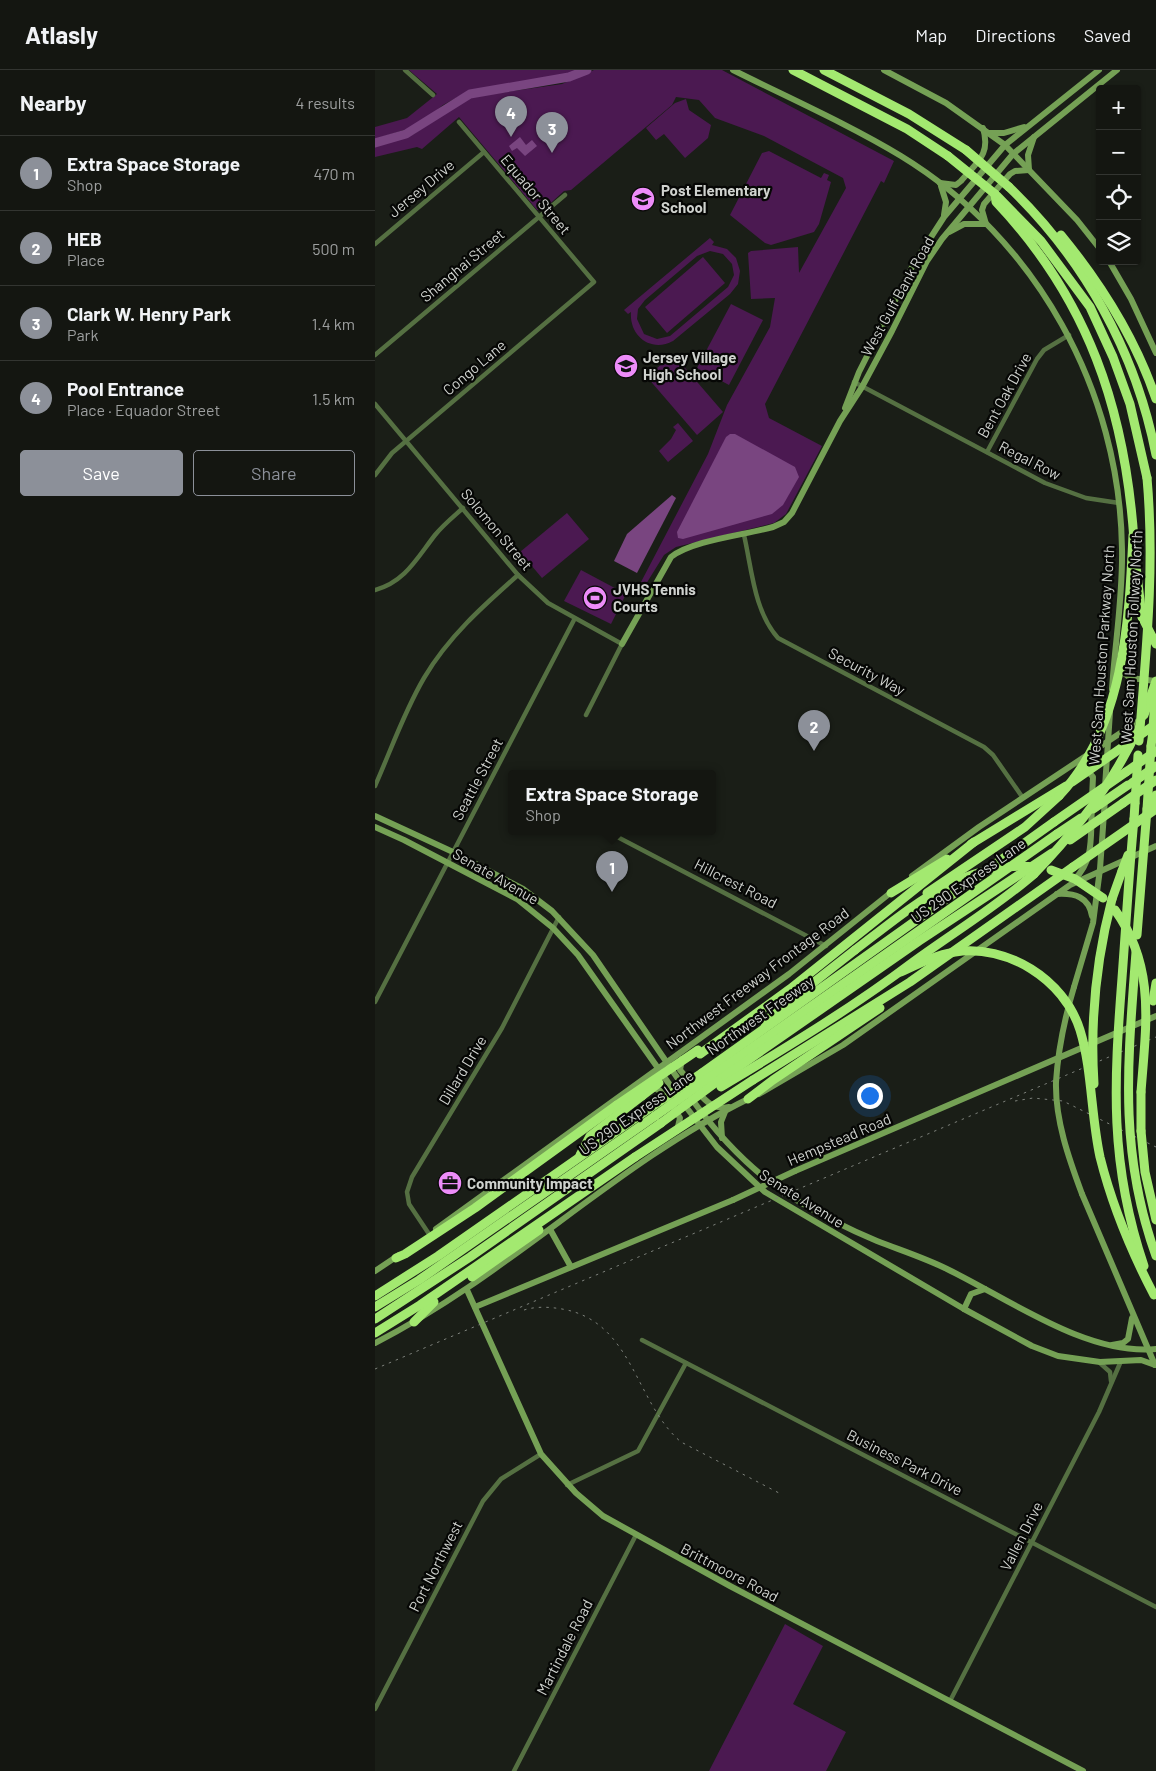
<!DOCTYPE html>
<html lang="en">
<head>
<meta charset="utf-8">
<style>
	:root { --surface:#141611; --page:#21231f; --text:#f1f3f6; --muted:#9d9f9f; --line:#333531; --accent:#8c9099 }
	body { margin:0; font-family:Barlow,sans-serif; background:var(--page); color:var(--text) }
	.controls { position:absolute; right:15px; top:15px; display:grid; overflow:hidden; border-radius:5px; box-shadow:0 1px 4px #0004 }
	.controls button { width:45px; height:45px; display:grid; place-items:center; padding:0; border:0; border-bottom:1px solid var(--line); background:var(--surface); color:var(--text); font:25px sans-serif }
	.you { position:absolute; left:494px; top:1025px; width:18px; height:18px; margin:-12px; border:4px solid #fff; border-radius:50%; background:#1a73e8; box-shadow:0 0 0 8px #1a73e833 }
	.badge { display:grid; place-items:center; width:32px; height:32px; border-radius:50%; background:var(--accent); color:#fff; font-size:16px; font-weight:700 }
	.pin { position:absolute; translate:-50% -41px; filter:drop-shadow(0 1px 2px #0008) }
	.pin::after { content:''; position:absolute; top:26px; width:18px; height:15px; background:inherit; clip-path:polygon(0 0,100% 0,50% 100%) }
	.popup { position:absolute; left:133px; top:700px; width:208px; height:65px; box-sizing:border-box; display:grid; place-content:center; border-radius:5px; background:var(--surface); filter:drop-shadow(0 1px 4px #0005); font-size:16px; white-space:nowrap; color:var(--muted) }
	.popup b { font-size:19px; color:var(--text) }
	.popup::after { content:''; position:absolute; left:50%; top:100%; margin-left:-10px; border:10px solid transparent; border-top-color:var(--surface) }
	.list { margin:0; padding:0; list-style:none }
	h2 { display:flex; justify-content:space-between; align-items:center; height:65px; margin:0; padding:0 20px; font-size:21px }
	h2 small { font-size:16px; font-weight:400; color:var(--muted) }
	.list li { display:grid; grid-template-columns:32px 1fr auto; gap:15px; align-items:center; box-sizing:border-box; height:75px; padding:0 20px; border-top:1px solid var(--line) }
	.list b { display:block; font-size:19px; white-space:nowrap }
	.list p { margin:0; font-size:16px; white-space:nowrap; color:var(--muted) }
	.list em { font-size:16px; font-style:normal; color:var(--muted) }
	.actions { display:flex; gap:10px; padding:15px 20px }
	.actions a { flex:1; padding:11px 0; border:1px solid var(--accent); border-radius:5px; text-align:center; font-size:18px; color:var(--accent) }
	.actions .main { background:var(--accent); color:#fff }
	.icon { flex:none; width:28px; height:28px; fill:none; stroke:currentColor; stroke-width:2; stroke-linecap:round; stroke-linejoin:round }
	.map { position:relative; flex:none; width:781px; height:1701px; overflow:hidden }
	header { display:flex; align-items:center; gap:30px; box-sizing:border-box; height:70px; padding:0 25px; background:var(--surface); border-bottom:1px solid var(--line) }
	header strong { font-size:24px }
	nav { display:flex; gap:28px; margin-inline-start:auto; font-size:18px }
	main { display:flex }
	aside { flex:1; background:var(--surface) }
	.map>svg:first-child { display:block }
	.green { fill:#4b1951; fill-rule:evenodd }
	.water { fill:#794580 }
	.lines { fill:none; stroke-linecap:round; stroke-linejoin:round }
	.river { stroke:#794580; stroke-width:9 }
	.street { stroke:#557042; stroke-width:4.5 }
	.secondary { stroke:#75a155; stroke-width:6 }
	.highway { stroke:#a3e970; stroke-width:9 }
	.rail { stroke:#7d817b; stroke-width:1; stroke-dasharray:2.5 5; stroke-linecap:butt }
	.secondary-bridge { stroke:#75a155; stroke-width:6 }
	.highway-bridge { stroke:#a3e970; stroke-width:9 }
	.labels { text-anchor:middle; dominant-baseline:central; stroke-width:4.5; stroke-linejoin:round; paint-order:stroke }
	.street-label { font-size:15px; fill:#cfd2ce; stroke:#060705 }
	.poi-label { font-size:15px; font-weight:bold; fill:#cfd2ce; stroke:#060705; text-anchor:start }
</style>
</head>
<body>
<header>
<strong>Atlasly</strong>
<nav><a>Map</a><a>Directions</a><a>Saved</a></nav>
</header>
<main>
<aside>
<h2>Nearby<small>4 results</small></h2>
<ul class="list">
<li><span class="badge">1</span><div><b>Extra Space Storage</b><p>Shop</p></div><em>470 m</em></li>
<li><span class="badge">2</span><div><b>HEB</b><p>Place</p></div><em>500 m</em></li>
<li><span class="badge">3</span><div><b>Clark W. Henry Park</b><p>Park</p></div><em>1.4 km</em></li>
<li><span class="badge">4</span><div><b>Pool Entrance</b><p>Place · Equador Street</p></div><em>1.5 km</em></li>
</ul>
<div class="actions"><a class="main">Save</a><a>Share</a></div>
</aside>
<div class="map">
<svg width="781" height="1701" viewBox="0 0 781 1701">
	<rect width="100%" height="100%" fill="#1a1e17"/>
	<g class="green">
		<path d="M34 0H204L177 9 90 23 68 35 42 56 0 69V57L32 48 62 24Z"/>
		<path d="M219 0H347L519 91 509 113 506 111 390 334 394 348 447 376 411 444 399 453 301 477 289 485 271 514 266 512 333 384 352 335 395 257 400 228 376 229 373 183 376 181 423 177 424 203 471 118 468 108 389 66 340 48 324 30 301 27 297 35 196 120 189 121 168 140H162L84 47 47 79 42 77 0 87V76L39 64 84 32 97 27 187 14Z"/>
		<path d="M311 29 314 40 336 55 333 68 310 88 289 64 281 70 271 58 300 33Z"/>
		<path d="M394 81 446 108 449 103 454 105 452 110 456 112 444 154 439 162 396 175 390 173 355 145 387 83Z"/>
		<path d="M335 168 339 172 337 175 352 179 361 188 365 201 363 214 355 224 298 271C276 283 254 266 256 242L253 244 249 240ZM335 181 348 184 357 194 359 205 353 217 295 266 282 269 269 264 262 249 263 239 270 230 322 186Z"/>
		<path d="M328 187 350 213 292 263 270 237Z"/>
		<path d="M356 234 388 250 354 315 322 298Z"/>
		<path d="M298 284 348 342 322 365 272 307Z"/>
		<path d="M303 353 318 371 293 392 284 381 296 369 301 360 298 357Z"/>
		<path d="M192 443 214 469 167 508 145 482Z"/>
		<path d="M206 500 251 524 236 554 189 531Z"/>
		<path d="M410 1554 448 1576 418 1634 471 1662 451 1701H334Z"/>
	</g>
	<g class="water">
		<path d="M145 67 151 75 157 70 162 76 150 86 142 78 137 81 134 76Z"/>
		<path d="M355 364H360L420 397 424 407 408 435 397 444 308 469 303 468 302 462 351 367Z"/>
		<path d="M297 425 301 428 262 503 239 491 252 464Z"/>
	</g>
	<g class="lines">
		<path class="river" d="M0 73 31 64 95 24 194 7 212 0"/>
		<g class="street">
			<path d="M30 0 58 25"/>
			<path d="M0 174 109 82"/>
			<path d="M0 285 190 125"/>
			<path d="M479 312 670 413 711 428 744 433"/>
			<path d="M0 334 143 505 173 533 247 574 211 645"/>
			<path d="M612 382 662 289 669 280 694 265"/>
			<path d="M0 405 17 383 219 212 84 52"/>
			<path d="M369 465C377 500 379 541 403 568L609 677 618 685 648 728"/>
			<path d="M0 520C30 512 42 488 60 465 68 455 78 447 88 438"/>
			<path d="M0 716C16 680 29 642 49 608 73 567 108 536 143 505"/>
			<path d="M231 761 451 876"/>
			<path d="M0 932 199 550"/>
			<path d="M54 1164 34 1134 32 1122 37 1107 127 958 184 847"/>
			<path d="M267 1270 781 1537"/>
			<path d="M725 1293 735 1302 736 1311"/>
			<path d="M192 1415 263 1381 311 1293"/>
			<path d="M575 1631 724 1342 746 1291"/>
			<path d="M0 1639 108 1431 126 1409 166 1384"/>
			<path d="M139 1701 261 1465"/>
		</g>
		<g class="secondary">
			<path d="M358 0C414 28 473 54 526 86 662 169 745 321 747 479 748 526 740 573 737 619"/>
			<path d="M509 0 571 33 630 75 702 150 725 179"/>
			<path d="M613 63H629L649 57"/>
			<path d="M654 100 653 85 659 67"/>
			<path d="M565 113 581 115 586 111C602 92 616 85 608 58"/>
			<path d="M566 116 571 132 569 145"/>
			<path d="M574 162 589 154H611L607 140 609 134 635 104 640 101 654 100"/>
			<path d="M734 191 756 229 781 283"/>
			<path d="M470 338 484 302 538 195 569 147 630 75 724 0"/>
			<path d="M247 574 296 487C318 470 370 465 398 457L409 452 417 443 465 351 487 317 517 261 552 191 567 169 638 84 742 0"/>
			<path d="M744 599 755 608 781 611"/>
			<path d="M711 699 718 707 717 728"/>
			<path d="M730 717 735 642"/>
			<path d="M0 746 78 782 148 819 177 841 218 885 310 1019"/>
			<path d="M0 757 29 770 142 829 178 858 203 885 302 1025"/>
			<path d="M537 806 604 757 768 648"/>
			<path d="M699 810C720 789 715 767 717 738"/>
			<path d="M682 824C700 823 714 827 717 846"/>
			<path d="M699 917 718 853 725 799 730 729"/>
			<path d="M307 989 305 1000 317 1014"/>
			<path d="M276 1016 287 1022 293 1030"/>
			<path d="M323 1022C332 1033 340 1040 354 1037"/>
			<path d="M384 1024 468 975 695 815 781 776"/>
			<path d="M316 1028C344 1067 377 1102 418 1128 444 1144 473 1159 502 1171 525 1180 550 1188 572 1199 634 1229 712 1286 781 1279"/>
			<path d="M308 1033 342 1077 390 1122 589 1239 657 1276 683 1286 725 1292 766 1290 780 1295"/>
			<path d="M299 1038 305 1048 302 1061"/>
			<path d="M347 1068 346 1052 350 1042"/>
			<path d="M420 1101 781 946"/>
			<path d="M707 1124 780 1295"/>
			<path d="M61 1159 414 904 519 820"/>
			<path d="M176 1161 196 1197"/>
			<path d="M0 1201 24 1185"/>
			<path d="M92 1220 166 1384 201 1423 228 1446 355 1516 708 1701"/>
			<path d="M100 1237 358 1130"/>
			<path d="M589 1239 596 1224 610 1219"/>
			<path d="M0 1273C134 1205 240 1094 375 1028"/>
			<path d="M737 1275 748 1273 753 1269 757 1248"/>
		</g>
		<g class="highway">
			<path d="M418 0 532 59 573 86"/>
			<path d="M449 0 534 44 591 80"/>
			<path d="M634 117C709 189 761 282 781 385"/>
			<path d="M620 124 621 132C713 229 750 339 759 470"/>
			<path d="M622 126 666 171 715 237 738 287 755 334 772 408"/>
			<path d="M686 165C727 215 760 267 781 329"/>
			<path d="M760 488 767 547"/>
			<path d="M776 676 778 662"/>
			<path d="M751 702 781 681"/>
			<path d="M757 713 781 696"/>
			<path d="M748 733 781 710"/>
			<path d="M777 733 781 725"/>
			<path d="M772 739 773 724"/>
			<path d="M759 749 760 733"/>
			<path d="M596 774 691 716"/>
			<path d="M516 823 572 789"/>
			<path d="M552 823 650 757 684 726"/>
			<path d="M737 829 747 801"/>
			<path d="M390 957 397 945 480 880"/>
			<path d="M325 984 415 919 599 772"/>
			<path d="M327 1003 679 752"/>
			<path d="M338 1005 682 764"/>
			<path d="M378 1010 535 912 698 797"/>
			<path d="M343 1011 544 871 677 783"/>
			<path d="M346 1017C412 977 477 938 538 892 579 862 621 837 659 804"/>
			<path d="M373 1029 398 1010 505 938"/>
			<path d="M766 1061V1022"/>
			<path d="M205 1085 215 1066 267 1026"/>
			<path d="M21 1188 30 1184 100 1138 242 1035"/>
			<path d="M97 1207 164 1160"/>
			<path d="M0 1226 63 1186 275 1038"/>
			<path d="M0 1237 44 1210 280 1046"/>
			<path d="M0 1249 95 1187 286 1053"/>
			<path d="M39 1252 59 1232"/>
			<path d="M0 1263 45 1235 260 1087"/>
		</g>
		<g class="rail">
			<path d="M640 1031 658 1028 688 1031 781 1077"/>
			<path d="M149 1240C162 1236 175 1237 187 1239 258 1251 260 1333 306 1372L404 1423"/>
			<path d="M0 1299 781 967"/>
		</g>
		<g class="secondary-bridge">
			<path d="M699 917C690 947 683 980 681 1012 680 1050 694 1089 707 1124"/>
			<path d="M358 1130 420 1101"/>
		</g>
		<g class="highway-bridge">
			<path d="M591 80 634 117"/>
			<path d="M573 86 620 124"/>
			<path d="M767 547 781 574"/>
			<path d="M769 645 781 611"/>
			<path d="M778 659 780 626"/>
			<path d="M764 671C771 583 780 496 772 408"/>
			<path d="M697 712 781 654"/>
			<path d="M773 724 776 676"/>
			<path d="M684 726C749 657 754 553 758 465"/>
			<path d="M760 733 763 685"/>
			<path d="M718 739 753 715"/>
			<path d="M759 749C754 802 751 855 747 908 739 1013 734 1093 769 1196"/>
			<path d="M679 752 751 702"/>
			<path d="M682 764 706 748"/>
			<path d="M695 770 748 733"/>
			<path d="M698 797 781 739"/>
			<path d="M676 800 700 809 728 828"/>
			<path d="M747 801 753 785"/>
			<path d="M659 804C701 761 737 715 763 659"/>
			<path d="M740 840C781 897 771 954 766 1022"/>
			<path d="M762 865 772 739"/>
			<path d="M480 880C533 840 589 789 660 797"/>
			<path d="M761 882C753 990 743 1081 781 1186"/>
			<path d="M526 902C543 894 561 885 580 882 632 874 689 909 705 960 717 999 716 1046 725 1087 737 1135 756 1181 779 1225"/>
			<path d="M778 931 781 913"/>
			<path d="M719 1014C715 951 721 890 737 829"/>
			<path d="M267 1026 284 1013"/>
			<path d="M242 1035 323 980"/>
			<path d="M275 1038 327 1003"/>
			<path d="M280 1046 338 1005"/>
			<path d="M286 1053 343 1011"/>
			<path d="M766 1061 770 1102 781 1150"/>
			<path d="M260 1087 378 1010"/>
		</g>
	</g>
	<defs>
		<g id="school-disc" transform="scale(1.25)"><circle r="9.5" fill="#ed8cf9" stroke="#060705"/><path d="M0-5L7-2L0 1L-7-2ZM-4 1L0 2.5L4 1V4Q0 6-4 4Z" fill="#111"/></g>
		<g id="stadium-disc" transform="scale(1.25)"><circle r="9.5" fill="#ed8cf9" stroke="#060705"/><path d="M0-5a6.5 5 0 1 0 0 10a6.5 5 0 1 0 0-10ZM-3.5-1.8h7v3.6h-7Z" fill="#111"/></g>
		<g id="office-disc" transform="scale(1.25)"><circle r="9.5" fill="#ed8cf9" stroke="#060705"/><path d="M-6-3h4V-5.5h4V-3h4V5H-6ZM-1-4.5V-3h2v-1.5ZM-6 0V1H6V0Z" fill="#111"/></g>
	</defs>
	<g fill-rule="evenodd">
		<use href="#school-disc" x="268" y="129"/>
		<use href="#school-disc" x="251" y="296"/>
		<use href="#stadium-disc" x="220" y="528"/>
		<use href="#office-disc" x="75" y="1113"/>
	</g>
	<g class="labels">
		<g class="street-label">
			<text transform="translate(46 118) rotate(-40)">Jersey Drive</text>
			<text transform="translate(161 124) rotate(50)">Equador Street</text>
			<text transform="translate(87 195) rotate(-40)">Shanghai Street</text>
			<text transform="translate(522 226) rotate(-61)">West Gulf Bank Road</text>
			<text transform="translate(99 297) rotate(-40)">Congo Lane</text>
			<text transform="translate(629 325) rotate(-61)">Bent Oak Drive</text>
			<text transform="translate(655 390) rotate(27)">Regal Row</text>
			<text transform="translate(122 459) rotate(50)">Solomon Street</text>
			<text transform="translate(756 567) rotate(-87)">West Sam Houston Tollway North</text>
			<text transform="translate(726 585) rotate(-86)">West Sam Houston Parkway North</text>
			<text transform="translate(492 601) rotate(28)">Security Way</text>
			<text transform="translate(102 709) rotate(-62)">Seattle Street</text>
			<text transform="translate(121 806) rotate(30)">Senate Avenue</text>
			<text transform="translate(593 810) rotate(-35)">US 290 Express Lane</text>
			<text transform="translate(361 813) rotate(27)">Hillcrest Road</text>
			<text transform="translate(382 908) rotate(-37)">Northwest Freeway Frontage Road</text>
			<text transform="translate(385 945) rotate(-35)">Northwest Freeway</text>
			<text transform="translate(87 1000) rotate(-59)">Dillard Drive</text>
			<text transform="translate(261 1042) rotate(-35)">US 290 Express Lane</text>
			<text transform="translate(464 1069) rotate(-23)">Hempstead Road</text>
			<text transform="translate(427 1128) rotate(32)">Senate Avenue</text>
			<text transform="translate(530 1392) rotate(27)">Business Park Drive</text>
			<text transform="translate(646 1466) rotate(-63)">Vallen Drive</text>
			<text transform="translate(60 1496) rotate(-63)">Port Northwest</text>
			<text transform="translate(355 1502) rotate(28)">Brittmoore Road</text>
			<text transform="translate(189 1577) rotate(-63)">Martindale Road</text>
		</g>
		<g class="poi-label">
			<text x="286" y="120">Post Elementary<tspan x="286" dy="17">School</tspan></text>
			<text x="268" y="287">Jersey Village<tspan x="268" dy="17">High School</tspan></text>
			<text x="238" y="519">JVHS Tennis<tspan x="238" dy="17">Courts</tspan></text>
			<text x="92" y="1113">Community Impact</text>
		</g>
	</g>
</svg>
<div class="controls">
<button>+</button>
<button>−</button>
<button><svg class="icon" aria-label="locate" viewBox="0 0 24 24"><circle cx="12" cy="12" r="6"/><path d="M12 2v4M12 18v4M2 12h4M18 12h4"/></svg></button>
<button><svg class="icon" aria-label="layers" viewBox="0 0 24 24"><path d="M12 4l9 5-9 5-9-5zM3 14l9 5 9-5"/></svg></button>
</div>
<div class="you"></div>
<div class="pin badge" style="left:237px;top:822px">1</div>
<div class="popup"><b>Extra Space Storage</b>Shop</div>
<div class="pin badge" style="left:439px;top:681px">2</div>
<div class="pin badge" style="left:177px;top:83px">3</div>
<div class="pin badge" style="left:136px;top:67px">4</div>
</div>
</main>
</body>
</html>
